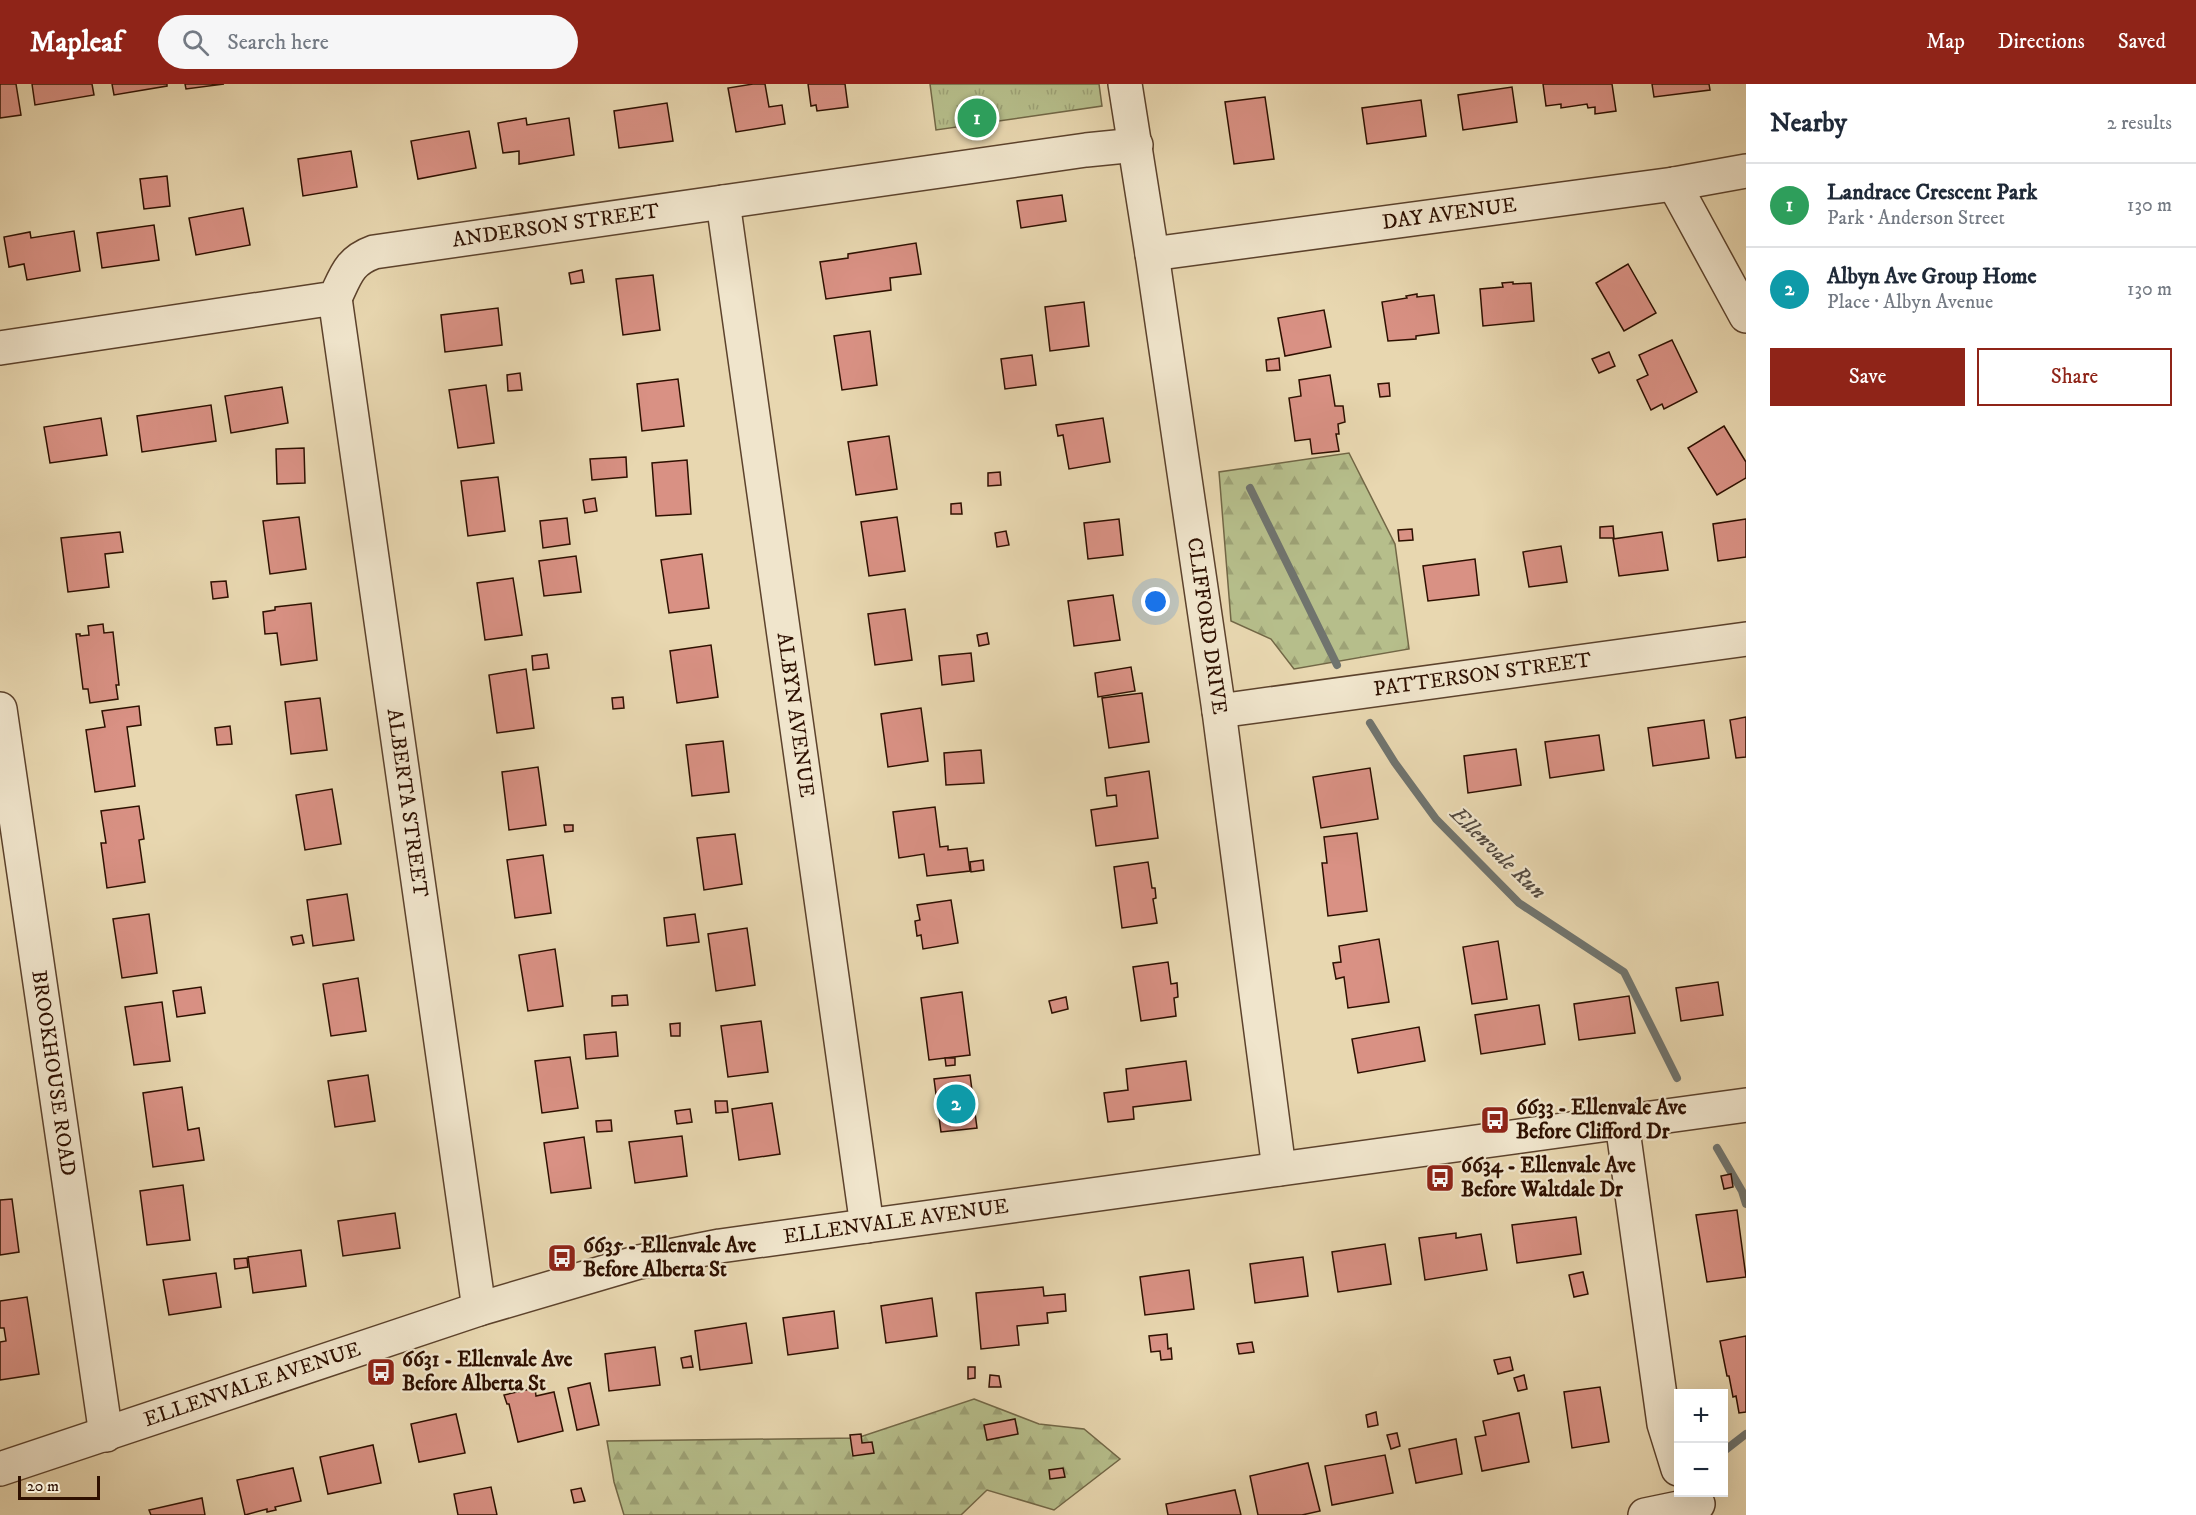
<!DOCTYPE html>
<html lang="en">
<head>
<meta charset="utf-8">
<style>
	:root { --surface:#fff; --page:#f6f6f7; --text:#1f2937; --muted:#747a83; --line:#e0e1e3; --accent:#8f2418 }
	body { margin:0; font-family:"IM FELL DW Pica",serif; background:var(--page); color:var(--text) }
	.controls { position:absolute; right:18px; bottom:18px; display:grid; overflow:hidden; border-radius:0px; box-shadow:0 6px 24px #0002 }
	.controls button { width:54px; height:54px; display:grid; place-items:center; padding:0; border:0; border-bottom:2px solid var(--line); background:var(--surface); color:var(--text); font:30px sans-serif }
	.scale { position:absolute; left:18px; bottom:15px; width:82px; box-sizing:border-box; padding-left:6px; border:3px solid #2e1000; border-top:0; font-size:16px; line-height:21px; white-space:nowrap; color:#2e1000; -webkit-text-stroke:4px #f0e5cc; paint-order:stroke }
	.you { position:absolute; left:1156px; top:518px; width:21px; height:21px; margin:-15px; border:4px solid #fff; border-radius:50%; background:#1a73e8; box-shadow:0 0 0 9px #1a73e833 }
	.badge { display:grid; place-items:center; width:39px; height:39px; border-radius:50%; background:var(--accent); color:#fff; font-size:20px; font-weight:700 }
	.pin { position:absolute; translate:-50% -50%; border:3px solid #fff; box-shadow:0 2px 6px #0006 }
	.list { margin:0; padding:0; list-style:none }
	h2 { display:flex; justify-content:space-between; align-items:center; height:78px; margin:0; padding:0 24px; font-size:26px }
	h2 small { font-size:20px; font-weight:400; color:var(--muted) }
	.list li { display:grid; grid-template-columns:39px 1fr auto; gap:18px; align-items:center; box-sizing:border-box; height:84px; padding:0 24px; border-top:2px solid var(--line) }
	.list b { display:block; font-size:22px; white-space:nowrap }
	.list p { margin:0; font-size:20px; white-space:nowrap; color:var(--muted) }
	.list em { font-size:20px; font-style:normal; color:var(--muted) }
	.actions { display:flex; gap:12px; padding:18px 24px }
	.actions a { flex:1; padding:14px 0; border:2px solid var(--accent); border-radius:0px; text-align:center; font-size:21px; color:var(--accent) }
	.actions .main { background:var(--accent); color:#fff }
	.icon { flex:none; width:33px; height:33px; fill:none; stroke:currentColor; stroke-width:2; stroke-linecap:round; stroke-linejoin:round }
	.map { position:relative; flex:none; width:1746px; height:1431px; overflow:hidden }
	header { display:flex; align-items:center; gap:36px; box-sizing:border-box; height:84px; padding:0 30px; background:var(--accent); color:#fff }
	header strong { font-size:28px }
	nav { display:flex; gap:33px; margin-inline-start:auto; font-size:21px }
	.search { width:420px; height:54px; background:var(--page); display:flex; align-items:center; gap:15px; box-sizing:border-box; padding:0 21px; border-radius:33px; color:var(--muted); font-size:22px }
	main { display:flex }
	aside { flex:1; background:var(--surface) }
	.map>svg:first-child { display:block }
	.grass { fill:url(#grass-tufts); stroke:#726746; stroke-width:1.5 }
	.forest { fill:url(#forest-firs); stroke:#726746; stroke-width:1.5 }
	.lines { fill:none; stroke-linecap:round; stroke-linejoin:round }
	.stream { stroke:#70746e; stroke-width:8 }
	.building { fill:#d99184; stroke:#2e1000; stroke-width:1.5 }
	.minor-casing { stroke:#5c422c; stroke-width:36 }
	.minor { stroke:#f0e5cc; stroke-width:33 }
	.labels { text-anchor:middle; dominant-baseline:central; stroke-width:4.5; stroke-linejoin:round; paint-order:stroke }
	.street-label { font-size:21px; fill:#2e1000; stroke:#f0e5cc }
	.poi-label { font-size:21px; font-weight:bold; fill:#2e1000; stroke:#f0e5cc; text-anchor:start }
	.water-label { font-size:22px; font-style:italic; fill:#544a40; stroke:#f0e5cc }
</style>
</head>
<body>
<header>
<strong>Mapleaf</strong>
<div class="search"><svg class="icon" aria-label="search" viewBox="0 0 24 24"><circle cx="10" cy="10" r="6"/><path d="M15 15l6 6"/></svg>Search here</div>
<nav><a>Map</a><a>Directions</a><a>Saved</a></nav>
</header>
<main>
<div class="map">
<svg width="1746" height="1431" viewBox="0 0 1746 1431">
	<defs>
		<pattern id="grass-tufts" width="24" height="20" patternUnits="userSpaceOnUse" patternTransform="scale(1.5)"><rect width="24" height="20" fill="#b6be8b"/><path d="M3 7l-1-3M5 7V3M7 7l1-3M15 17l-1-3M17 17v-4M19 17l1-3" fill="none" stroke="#9da276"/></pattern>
		<pattern id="forest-firs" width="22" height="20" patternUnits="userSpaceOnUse" patternTransform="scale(1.5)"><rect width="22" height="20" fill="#b6be8b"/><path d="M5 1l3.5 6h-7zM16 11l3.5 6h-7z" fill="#9da276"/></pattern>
	</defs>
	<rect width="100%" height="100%" fill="#e8d7b0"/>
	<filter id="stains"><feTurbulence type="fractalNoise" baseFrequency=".00333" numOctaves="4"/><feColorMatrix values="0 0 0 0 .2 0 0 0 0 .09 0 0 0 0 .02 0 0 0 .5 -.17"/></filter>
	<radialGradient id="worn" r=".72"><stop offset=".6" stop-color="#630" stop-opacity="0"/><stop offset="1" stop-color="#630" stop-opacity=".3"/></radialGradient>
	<path class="grass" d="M930 0H1099L1102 22 936 46Z"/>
	<g class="forest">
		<path d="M1349 369 1395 460 1409 565 1294 585 1271 555 1231 537 1219 388Z"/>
		<path d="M974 1315 1039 1340 1084 1345 1120 1375 1054 1426 987 1406 961 1431H624L614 1398 607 1357 857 1354Z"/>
	</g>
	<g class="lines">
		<g class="stream">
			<path d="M1250 404 1337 581"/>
			<path d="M1370 639 1395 679 1436 735 1519 819 1624 888 1677 994"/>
			<path d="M1717 1064 1742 1107 1746 1120"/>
			<path d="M1724 1367 1746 1350"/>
		</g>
	</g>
	<g class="building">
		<path d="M0 0H16L21 31 0 34Z"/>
		<path d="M32 0H92L94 11 35 21Z"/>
		<path d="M112 0H167V2L114 11Z"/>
		<path d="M185 0H224L186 5Z"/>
		<path d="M753 0H765L769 23 782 21 785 40 736 48 728 4Z"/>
		<path d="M808 0H845L848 23 817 27 816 21 811 22Z"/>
		<path d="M1543 0H1612L1616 27 1595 30V23L1588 24 1587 20 1561 24V20L1546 22Z"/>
		<path d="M1652 0H1709L1710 6 1654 13Z"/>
		<path d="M1512 3 1517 38 1463 46 1458 11Z"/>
		<path d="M1265 13 1274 75 1234 80 1225 18Z"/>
		<path d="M1421 16 1426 52 1367 60 1362 24Z"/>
		<path d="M667 19 673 57 619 64 614 27Z"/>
		<path d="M526 34 527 41 569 34 574 71 519 80V67L503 69 498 39Z"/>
		<path d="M469 47 476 84 418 95 411 57Z"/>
		<path d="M351 67 357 103 303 112 298 75Z"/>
		<path d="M167 92 170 122 144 125 140 95Z"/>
		<path d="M1062 111 1066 137 1021 144 1017 117Z"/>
		<path d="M243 124 250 161 196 171 189 134Z"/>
		<path d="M154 141 159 176 102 184 97 149Z"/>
		<path d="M74 147 80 187 27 196 24 180 9 183 4 153 30 148 31 154Z"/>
		<path d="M916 159 921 190 890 194 891 206 826 215 820 178 848 174V170Z"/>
		<path d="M1628 180 1656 229 1624 247 1596 199Z"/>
		<path d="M582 186 584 198 571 200 569 189Z"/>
		<path d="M653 191 660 246 623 251 616 195Z"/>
		<path d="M1513 198V200L1531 199 1534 237 1483 242 1480 205 1503 203 1502 199Z"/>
		<path d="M1417 210V213L1434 211 1439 249 1416 252V255L1388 257 1382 218 1407 214 1406 212Z"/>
		<path d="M1084 218 1089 262 1050 267 1045 223Z"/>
		<path d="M498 224 502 261 445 268 441 231Z"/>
		<path d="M1324 226 1331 263 1285 272 1278 234Z"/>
		<path d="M870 247 877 301 842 306 834 252Z"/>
		<path d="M1672 256 1697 308 1664 325 1662 320 1651 326 1637 296 1648 291 1639 271Z"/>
		<path d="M1609 268 1615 282 1599 289 1592 275Z"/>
		<path d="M1032 271 1036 301 1005 305 1001 275Z"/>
		<path d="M1279 274 1280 286 1267 287 1266 276Z"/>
		<path d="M520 289 522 306 508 307 507 291Z"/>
		<path d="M1330 291 1335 322H1343L1345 338 1338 340 1339 350H1336L1339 367 1312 370 1310 355 1295 357 1289 314 1301 312 1299 296Z"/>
		<path d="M678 295 684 342 642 347 637 300Z"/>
		<path d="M1389 299 1390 312 1380 313 1378 300Z"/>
		<path d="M486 301 494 359 458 364 449 306Z"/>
		<path d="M282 303 288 339 231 349 225 312Z"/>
		<path d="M211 321 216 357 142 368 137 332Z"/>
		<path d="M101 334 107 371 50 379 44 343Z"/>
		<path d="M1103 334 1110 378 1069 385 1063 351 1058 352 1056 341Z"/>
		<path d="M1724 342 1746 378V394L1717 411 1688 364Z"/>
		<path d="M889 352 897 405 856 411 848 358Z"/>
		<path d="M304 364 305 399 277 400 276 365Z"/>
		<path d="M626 373 627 393 592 396 590 375Z"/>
		<path d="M687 376 691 430 656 432 652 379Z"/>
		<path d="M1000 388 1001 401 988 402V389Z"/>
		<path d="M498 393 505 447 468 452 461 397Z"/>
		<path d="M595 414 597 427 585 429 583 416Z"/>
		<path d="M961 419 962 430H951V420Z"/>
		<path d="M299 433 306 485 270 490 263 437Z"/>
		<path d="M897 433 905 487 869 492 861 438Z"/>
		<path d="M567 434 570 460 543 464 540 437Z"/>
		<path d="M1119 435 1123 471 1088 475 1084 439Z"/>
		<path d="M1746 435V473L1718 477 1713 440Z"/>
		<path d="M1613 442 1614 454H1600V443Z"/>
		<path d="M1412 445 1413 456 1399 457 1398 446Z"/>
		<path d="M1006 447 1009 461 997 463 995 449Z"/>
		<path d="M120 448 123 468 105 470 109 503 68 508 61 454Z"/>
		<path d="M1662 448 1668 486 1619 492 1613 455Z"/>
		<path d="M1561 462 1567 498 1529 503 1523 468Z"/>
		<path d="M702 470 709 524 669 529 661 476Z"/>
		<path d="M576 472 581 508 544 512 539 477Z"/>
		<path d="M1475 475 1479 511 1428 517 1423 482Z"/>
		<path d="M513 494 522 551 485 556 477 499Z"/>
		<path d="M226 497 228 513 213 515 211 498Z"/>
		<path d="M1113 511 1120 556 1074 562 1068 517Z"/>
		<path d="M311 519 317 576 281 581 277 549 265 550 263 528 275 526V523Z"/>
		<path d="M905 525 912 576 875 581 868 530Z"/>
		<path d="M103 540 104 549 113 548 119 601H116L118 615 90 619 88 605H83L76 550H80V552L89 551 88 542Z"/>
		<path d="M987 549 989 560 979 562 977 551Z"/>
		<path d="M711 561 718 613 677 619 670 567Z"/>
		<path d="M971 569 974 597 942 601 939 572Z"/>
		<path d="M547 570 549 584 533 586 532 572Z"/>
		<path d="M1131 583 1135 607 1098 613 1095 589Z"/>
		<path d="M526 585 534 644 497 649 489 591Z"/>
		<path d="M1142 609 1149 658 1109 664 1102 614Z"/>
		<path d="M623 613 624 624 613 625 612 614Z"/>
		<path d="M320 614 327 666 291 670 285 618Z"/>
		<path d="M139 622 141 641 127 643 135 702 95 708 86 646 105 643 102 627Z"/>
		<path d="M921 624 928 677 888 683 881 630Z"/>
		<path d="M1746 633V673L1736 674 1730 636Z"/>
		<path d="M1704 636 1709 674 1653 682 1648 644Z"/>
		<path d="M230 642 232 660 217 661 215 644Z"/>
		<path d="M1599 651 1604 686 1550 694 1545 658Z"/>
		<path d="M723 657 729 708 692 712 686 661Z"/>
		<path d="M1516 665 1521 701 1468 709 1464 672Z"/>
		<path d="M981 666 984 699 946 701 944 669Z"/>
		<path d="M538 683 546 741 509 746 502 688Z"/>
		<path d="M1370 684 1378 735 1321 744 1313 693Z"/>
		<path d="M1149 687 1158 754 1096 762 1091 726 1117 722 1116 711 1107 712 1105 694Z"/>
		<path d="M332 705 341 760 305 766 296 711Z"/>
		<path d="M139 722 144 755 139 756 145 798 107 804 101 759H106L101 727Z"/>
		<path d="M935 723 940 763 948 762V766L967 764 970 787 927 792 924 770 899 774 893 728Z"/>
		<path d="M564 741H573V747L565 748Z"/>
		<path d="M1357 749 1367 827 1328 832 1322 779H1327L1324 753Z"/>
		<path d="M735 750 742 800 704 806 697 754Z"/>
		<path d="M543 771 551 829 515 834 507 776Z"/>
		<path d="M983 776 984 786 971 788 970 778Z"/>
		<path d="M1148 778 1152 804H1155L1156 814 1153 815 1157 839 1122 844 1114 783Z"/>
		<path d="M347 810 354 856 313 862 307 816Z"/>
		<path d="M951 816 958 859 923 865 921 851 917 852 915 837 920 836 917 821Z"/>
		<path d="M149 830 157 889 122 894 113 835Z"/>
		<path d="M695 830 699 858 667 862 664 834Z"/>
		<path d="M747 844 755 901 716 907 708 850Z"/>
		<path d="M302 851 304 859 293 861 291 853Z"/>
		<path d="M1379 855 1389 918 1348 924 1344 893 1336 895 1333 879 1341 878 1339 862Z"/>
		<path d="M1498 857 1507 915 1472 920 1463 863Z"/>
		<path d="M555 865 563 922 528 927 519 871Z"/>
		<path d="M1168 878 1171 900 1177 899 1178 913 1174 914 1176 932 1141 937 1133 883Z"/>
		<path d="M358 894 366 947 331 952 323 900Z"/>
		<path d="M1718 898 1723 931 1681 937 1676 904Z"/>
		<path d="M201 903 205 929 177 933 173 907Z"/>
		<path d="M962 908 970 971 929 976 921 914Z"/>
		<path d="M627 911 628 921 612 922V912Z"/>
		<path d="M1629 912 1635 949 1579 956 1574 920Z"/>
		<path d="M1066 913 1068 925 1052 929 1049 917Z"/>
		<path d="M162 918 170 977 134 981 125 923Z"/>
		<path d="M1539 921 1545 960 1481 970 1475 931Z"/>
		<path d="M761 937 768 988 728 993 721 942Z"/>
		<path d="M680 939V952H671L670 940Z"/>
		<path d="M1419 943 1425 977 1358 989 1352 955Z"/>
		<path d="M616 948 618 972 586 975 584 951Z"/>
		<path d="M570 973 578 1024 542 1029 535 977Z"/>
		<path d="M945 974H955V981L946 982Z"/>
		<path d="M1186 977 1191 1016 1133 1023 1134 1035 1108 1038 1104 1009 1128 1006 1126 985Z"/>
		<path d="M368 991 375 1037 335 1043 328 997Z"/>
		<path d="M970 991 977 1044 941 1048 934 995Z"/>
		<path d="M182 1003 188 1046 199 1044 204 1076 153 1083 143 1009Z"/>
		<path d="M715 1017H727L728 1028 716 1029Z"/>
		<path d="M772 1019 780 1070 739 1076 732 1025Z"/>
		<path d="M690 1025 692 1038 677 1040 675 1027Z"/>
		<path d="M611 1036 612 1047 597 1048 596 1037Z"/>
		<path d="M682 1052 687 1092 635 1099 629 1058Z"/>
		<path d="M584 1053 591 1104 551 1109 544 1059Z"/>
		<path d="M1731 1090 1733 1103 1724 1105 1721 1092Z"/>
		<path d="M183 1101 190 1156 147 1161 140 1107Z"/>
		<path d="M12 1115 19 1168 0 1171V1116Z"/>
		<path d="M1737 1126 1746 1193 1707 1198 1696 1131Z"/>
		<path d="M395 1129 400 1164 343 1172 338 1137Z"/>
		<path d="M1576 1133 1581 1170 1517 1179 1512 1141Z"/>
		<path d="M1456 1149V1154L1481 1150 1487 1186 1425 1196 1419 1154Z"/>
		<path d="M1385 1160 1391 1200 1338 1208 1332 1168Z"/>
		<path d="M301 1166 306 1202 253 1209 248 1173Z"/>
		<path d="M1303 1173 1308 1212 1255 1219 1250 1180Z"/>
		<path d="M247 1174 248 1183 235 1185 234 1175Z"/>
		<path d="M1189 1186 1194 1225 1145 1231 1140 1193Z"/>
		<path d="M1583 1188 1588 1210 1574 1213 1569 1191Z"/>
		<path d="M216 1189 221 1223 169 1231 163 1196Z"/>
		<path d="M1043 1203 1044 1212 1065 1210 1066 1227 1047 1229 1048 1239 1017 1242 1019 1261 981 1265 976 1209Z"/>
		<path d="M27 1213 39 1290 0 1296V1258L6 1257 4 1244H0V1217Z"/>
		<path d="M932 1214 937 1252 886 1259 881 1222Z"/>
		<path d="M834 1227 838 1264 788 1271 783 1234Z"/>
		<path d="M746 1239 752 1279 700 1286 695 1247Z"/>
		<path d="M1167 1250 1168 1265 1171 1264 1172 1275 1161 1276 1160 1267 1151 1268 1149 1252Z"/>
		<path d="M1746 1252V1328L1739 1329 1736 1312 1733 1313 1729 1292H1727L1720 1257Z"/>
		<path d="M1252 1258 1254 1268 1239 1270 1237 1260Z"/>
		<path d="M655 1263 660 1301 609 1307 605 1270Z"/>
		<path d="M691 1272 693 1283 683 1284 681 1274Z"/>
		<path d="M1510 1273 1513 1286 1498 1290 1494 1276Z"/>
		<path d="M968 1283H975V1294L968 1295Z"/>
		<path d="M990 1291 999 1292 1001 1303H989Z"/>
		<path d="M1524 1291 1527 1305 1518 1307 1514 1294Z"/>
		<path d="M590 1299 599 1341 577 1346 568 1304Z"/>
		<path d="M1600 1303 1609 1358 1572 1364 1564 1308Z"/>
		<path d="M535 1304 536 1312 554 1308 563 1347 518 1358 509 1320H507L504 1311Z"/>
		<path d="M1376 1328 1378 1341 1368 1343 1366 1331Z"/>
		<path d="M1519 1329 1529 1378 1482 1387 1475 1353 1486 1351 1483 1337Z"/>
		<path d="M456 1330 465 1369 419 1378 411 1340Z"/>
		<path d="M1015 1335 1018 1350 987 1356 984 1341Z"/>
		<path d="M1397 1349 1400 1362 1391 1365 1387 1351Z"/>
		<path d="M861 1350 862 1359 872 1358 874 1369 853 1372 850 1351Z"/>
		<path d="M1456 1355 1462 1390 1416 1399 1409 1365Z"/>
		<path d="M373 1361 381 1399 328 1410 320 1373Z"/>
		<path d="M1385 1371 1393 1409 1332 1421 1325 1382Z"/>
		<path d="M1308 1379 1320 1427 1302 1431H1258L1250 1392Z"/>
		<path d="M293 1384 301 1417 275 1423 276 1426 267 1428V1425L245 1431 237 1396Z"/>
		<path d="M1063 1384 1065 1393 1050 1395 1049 1386Z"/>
		<path d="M491 1403 497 1431H458L454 1410Z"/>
		<path d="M581 1404 585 1417 574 1419 571 1406Z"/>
		<path d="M1235 1406 1241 1431H1168L1166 1420Z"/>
		<path d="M202 1414 205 1431H151L149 1426Z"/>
	</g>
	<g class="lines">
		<g class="minor-casing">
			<g id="minor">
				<path id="s1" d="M1125 0 1152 170 1219 627 1279 1085"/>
				<path d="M1674 100 1746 232"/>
				<path id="s2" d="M723 118 867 1142"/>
				<path id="s3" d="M1152 170 1674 100 1746 87"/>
				<path id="s4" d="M335 214 479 1225"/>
				<path id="s5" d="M0 264 335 214C346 191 349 177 374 168L1086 66 1136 61"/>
				<path id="s6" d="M0 625 106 1351"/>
				<path id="s7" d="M1219 627 1746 555"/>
				<path d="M1622 1039 1664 1340 1678 1385"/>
				<path id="s8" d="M0 1385 479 1225 639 1178 720 1162 1746 1021"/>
				<path d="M1645 1431 1698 1420"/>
			</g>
		</g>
		<use href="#minor" class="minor"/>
	</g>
	<defs>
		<g id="bus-square" transform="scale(1.5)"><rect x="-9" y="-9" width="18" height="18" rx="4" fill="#8f2418" stroke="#f0e5cc"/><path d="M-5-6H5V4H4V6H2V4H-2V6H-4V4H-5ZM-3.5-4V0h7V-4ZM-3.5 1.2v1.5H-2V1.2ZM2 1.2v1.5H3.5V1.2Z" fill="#fff"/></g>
	</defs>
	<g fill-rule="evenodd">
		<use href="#bus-square" x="1495" y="1036"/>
		<use href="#bus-square" x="1440" y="1094"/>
		<use href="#bus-square" x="562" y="1174"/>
		<use href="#bus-square" x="381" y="1288"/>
	</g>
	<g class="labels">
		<g class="street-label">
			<text stroke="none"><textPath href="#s3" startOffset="300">DAY AVENUE</textPath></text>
			<text stroke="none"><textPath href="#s5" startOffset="585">ANDERSON STREET</textPath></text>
			<text stroke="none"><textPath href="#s1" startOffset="548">CLIFFORD DRIVE</textPath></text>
			<text stroke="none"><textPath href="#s7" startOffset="266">PATTERSON STREET</textPath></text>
			<text stroke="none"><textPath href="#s2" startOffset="518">ALBYN AVENUE</textPath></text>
			<text stroke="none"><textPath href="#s4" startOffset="510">ALBERTA STREET</textPath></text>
			<text stroke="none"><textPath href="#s6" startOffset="368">BROOKHOUSE ROAD</textPath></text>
			<text stroke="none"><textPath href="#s8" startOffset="932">ELLENVALE AVENUE</textPath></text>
			<text stroke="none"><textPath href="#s8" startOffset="266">ELLENVALE AVENUE</textPath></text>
		</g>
		<g class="poi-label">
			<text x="1516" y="1024">6633 - Ellenvale Ave<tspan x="1516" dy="24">Before Clifford Dr</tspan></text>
			<text x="1461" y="1082">6634 - Ellenvale Ave<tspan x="1461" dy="24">Before Waltdale Dr</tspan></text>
			<text x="583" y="1162">6635 - Ellenvale Ave<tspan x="583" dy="24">Before Alberta St</tspan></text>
			<text x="402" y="1276">6631 - Ellenvale Ave<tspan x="402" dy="24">Before Alberta St</tspan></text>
		</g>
		<g class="water-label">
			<text transform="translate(1498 769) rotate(44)">Ellenvale Run</text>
		</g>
	</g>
	<rect width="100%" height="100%" filter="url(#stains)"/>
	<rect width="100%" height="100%" fill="url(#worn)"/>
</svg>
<div class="controls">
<button>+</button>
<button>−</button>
</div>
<div class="scale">20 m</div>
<div class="you"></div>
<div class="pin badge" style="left:977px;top:34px;background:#2e9e5b">1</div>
<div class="pin badge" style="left:956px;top:1020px;background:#0f9aa8">2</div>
</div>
<aside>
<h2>Nearby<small>2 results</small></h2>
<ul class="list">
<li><span class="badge" style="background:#2e9e5b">1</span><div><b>Landrace Crescent Park</b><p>Park · Anderson Street</p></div><em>130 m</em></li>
<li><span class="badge" style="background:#0f9aa8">2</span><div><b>Albyn Ave Group Home</b><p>Place · Albyn Avenue</p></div><em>130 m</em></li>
</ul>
<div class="actions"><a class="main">Save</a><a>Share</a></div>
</aside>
</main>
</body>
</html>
